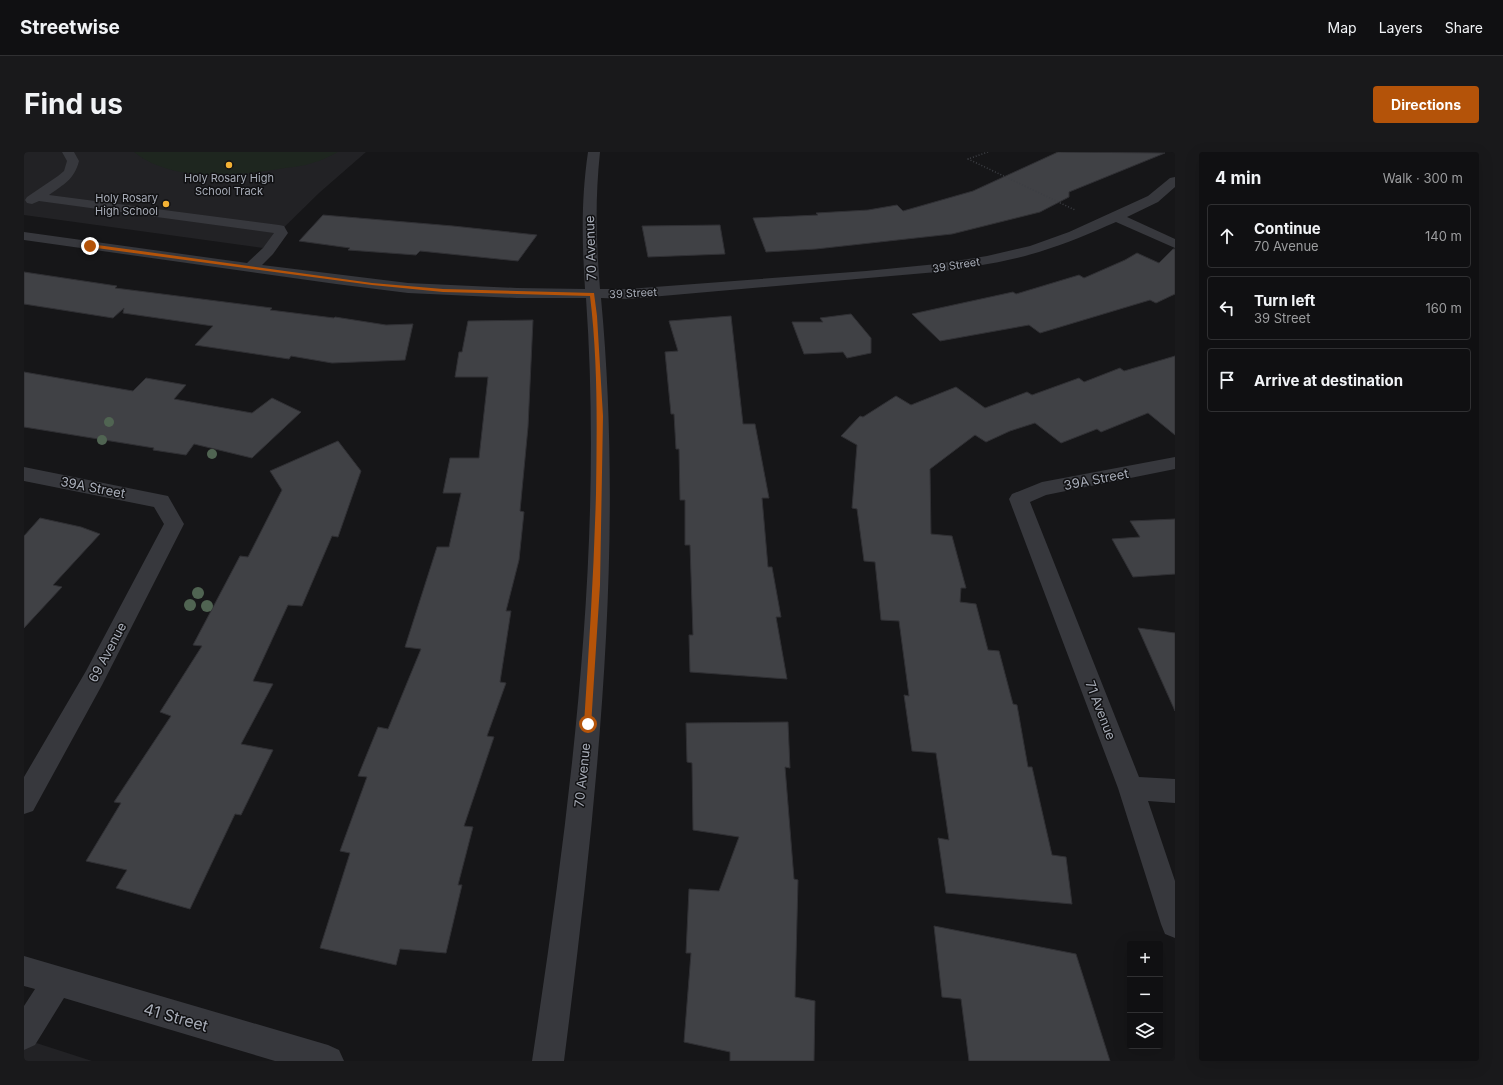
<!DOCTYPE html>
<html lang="en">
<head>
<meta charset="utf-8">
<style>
	:root { --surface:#101012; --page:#19191b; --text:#f1f3f6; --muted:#9c9d9f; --line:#303032; --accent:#b45309 }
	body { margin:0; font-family:Inter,sans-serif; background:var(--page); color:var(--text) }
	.controls { position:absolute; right:12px; bottom:12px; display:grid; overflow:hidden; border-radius:4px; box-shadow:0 4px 16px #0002 }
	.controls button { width:36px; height:36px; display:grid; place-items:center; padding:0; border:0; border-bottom:1px solid var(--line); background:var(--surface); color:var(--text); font:20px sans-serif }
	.stop { position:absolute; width:12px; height:12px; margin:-9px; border:3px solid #b45309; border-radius:50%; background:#fff }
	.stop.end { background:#b45309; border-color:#fff; box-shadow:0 1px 4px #0008 }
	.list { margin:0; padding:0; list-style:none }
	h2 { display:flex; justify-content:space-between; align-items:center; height:52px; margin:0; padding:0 16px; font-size:17px }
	h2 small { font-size:13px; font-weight:400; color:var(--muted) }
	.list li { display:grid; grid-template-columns:26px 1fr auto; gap:12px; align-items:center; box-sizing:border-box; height:64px; margin:0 8px 8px; padding:0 8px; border:1px solid var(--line); border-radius:4px }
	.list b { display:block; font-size:15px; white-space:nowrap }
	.list p { margin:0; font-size:13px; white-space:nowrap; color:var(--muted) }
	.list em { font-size:13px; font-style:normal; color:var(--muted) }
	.icon { flex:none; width:22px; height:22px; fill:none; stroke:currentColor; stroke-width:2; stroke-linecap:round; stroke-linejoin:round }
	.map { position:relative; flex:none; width:1151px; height:909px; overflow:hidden; border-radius:4px }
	header { display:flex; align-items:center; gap:24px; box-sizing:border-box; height:56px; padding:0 20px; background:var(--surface); border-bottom:1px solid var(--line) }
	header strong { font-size:19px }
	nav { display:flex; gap:22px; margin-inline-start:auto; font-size:14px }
	.intro { display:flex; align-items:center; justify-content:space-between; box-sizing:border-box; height:96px; padding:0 24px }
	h1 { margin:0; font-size:28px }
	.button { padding:10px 18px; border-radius:4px; background:var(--accent); color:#fff; font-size:14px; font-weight:700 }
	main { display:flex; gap:24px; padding:0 24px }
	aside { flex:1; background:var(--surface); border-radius:4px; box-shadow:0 4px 16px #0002 }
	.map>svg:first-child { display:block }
	.built { fill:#222225 }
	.green { fill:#1e261f }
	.building { fill:#404145; stroke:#303034 }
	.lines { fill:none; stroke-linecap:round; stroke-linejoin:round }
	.path { stroke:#3d3f44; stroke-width:1.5; stroke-dasharray:1 2; stroke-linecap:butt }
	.minor { fill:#37383d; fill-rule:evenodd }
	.tree { fill:#506452 }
	.route { fill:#b45309 }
	.poi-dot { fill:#f2b134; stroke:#111113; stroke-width:1.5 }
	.labels { text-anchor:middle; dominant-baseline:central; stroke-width:3; stroke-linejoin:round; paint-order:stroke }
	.far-poi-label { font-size:11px; fill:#a8adb8; stroke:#111113 }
	.far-street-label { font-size:11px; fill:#a8adb8; stroke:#111113 }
	.street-label { font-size:13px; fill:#a8adb8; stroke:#111113 }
	.near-street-label { font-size:16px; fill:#a8adb8; stroke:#111113 }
</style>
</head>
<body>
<header>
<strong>Streetwise</strong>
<nav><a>Map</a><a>Layers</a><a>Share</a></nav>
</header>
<div class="intro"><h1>Find us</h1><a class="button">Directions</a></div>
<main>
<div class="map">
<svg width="1151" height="909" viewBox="0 0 1151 909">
	<rect width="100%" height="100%" fill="#161618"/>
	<g class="built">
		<path d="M0 0H342L295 41 239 96 0 63Z"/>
		<path d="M0 887 68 909H0Z"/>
	</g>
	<path class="green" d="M110 0H314C306 4 297 9 288 11 280 14 270 15 261 16 216 24 148 31 110 0Z"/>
	<g class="building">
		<path d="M1034 0 1141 1 1045 40V45L1016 60 928 82 792 97 742 100 729 66 794 63 792 61 844 58 873 53 879 59 949 39Z"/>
		<path d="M299 63 429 74 513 83 494 109 396 99 392 103 324 98 326 96 275 89Z"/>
		<path d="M696 73 701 102 624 105 618 74Z"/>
		<path d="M1149 97H1151V142L1132 151 1126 148 1016 181 1005 173 916 189 888 162 989 140 992 142 1055 123 1060 126 1101 108 1113 101 1135 111Z"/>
		<path d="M0 120 93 134 91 136 248 156 246 158 310 166 311 165 362 173 389 172 381 208 308 211 267 204 265 207 171 193 189 174 99 161 100 156 89 166 0 152Z"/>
		<path d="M827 162 847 186V201L823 206 819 200 780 202 768 170H799L796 166Z"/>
		<path d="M707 164 719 272H731L745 346H738L744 415H748L757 465H752L763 527 666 520 665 483H669L666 393H661V348H656L655 297H652L650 262H647L641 200 654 199 645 169Z"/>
		<path d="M509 168 504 275 496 359 500 360 495 408 482 459H487L476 530 482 531 463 584 470 585 440 674 449 675 434 733H438L422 801 376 797 372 813 296 796 326 701 316 699 343 625 334 624 354 575 364 577 397 497 381 495 413 395H425L437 341H419L426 306H455L464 225H431L435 200H438L444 169Z"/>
		<path d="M1151 204V283L1124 261 1077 280 1073 277 1037 291 1011 271 986 279 962 290 951 283 906 317 907 382 928 384 942 436H937L936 450 952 452 964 498 975 499 989 552 993 553 1004 615H1008L1028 703 1042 705 1048 752 922 741 914 686 925 688 912 601 888 599 880 543 885 544 875 469 857 468 851 410 840 409 833 357 828 356 833 293 817 284 836 264 839 265 872 244 887 253 932 235 961 256 1003 240 1008 243 1055 226 1060 230 1096 216 1100 219Z"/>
		<path d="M0 220 109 239 122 226 162 233 150 247 228 261 248 246 277 260 228 306 170 292 162 303 129 298 130 296 0 275Z"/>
		<path d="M314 289 337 319 314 385 308 384 278 454 264 453 229 529 249 532 217 592 249 598 217 663 211 662 166 757 92 736 103 718 62 709 97 651 90 650 147 564 136 560 178 494 169 493 216 404 224 405 258 338 246 319Z"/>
		<path d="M16 366 57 375 76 382 29 433 38 435 0 476V384Z"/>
		<path d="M1151 367V422L1109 425 1088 387 1116 385 1106 369Z"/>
		<path d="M1114 476 1151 481V559Z"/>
		<path d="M764 570 766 616 761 615 770 727 774 728 771 845 791 849 790 909H706V900L660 890 667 801H662L665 737 695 739 715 685 669 678 668 611 663 610 662 571Z"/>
		<path d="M910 774 1052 802 1086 909H945L937 847 918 845Z"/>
	</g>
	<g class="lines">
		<path class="path" d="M964 0 944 7 1051 58"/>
		<g class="minor">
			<path d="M38 0H50L55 9C50 28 40 32 25 43L255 73 260 74 264 81 249 102 238 113 384 131 493 136 561 137C558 89 557 48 564 0H576C571 48 572 89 576 137H604L842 119 913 112 963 104 1006 94 1045 80 1124 44 1146 26 1151 25V35L1134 50 1103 65 1151 87V96L1092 70C1067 81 1041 92 1015 100 982 110 947 115 913 120L604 147 577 146C601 400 572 657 540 909H508C546 657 580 401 562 146H493L384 141 312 132 0 88V80L223 111 239 96 250 81 15 49 8 52 3 51 1 48 3 45 34 24 40 19 43 9Z"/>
			<path d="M1151 305V317L1022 343 1006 350 1115 625 1151 627V651L1124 649 1151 729V786L1141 782 1137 772 1094 636 985 347 988 342 1018 330Z"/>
			<path d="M0 315 144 344 160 372 78 533 9 659 0 662V625L62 519 140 372 130 355 0 329Z"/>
			<path d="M0 804 304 893 315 898 320 909H251L40 846 11 893 0 898V854L11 837 0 834Z"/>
		</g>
	</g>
	<g class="tree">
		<circle cx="85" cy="270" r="5"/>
		<circle cx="78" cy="288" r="5"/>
		<circle cx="188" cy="302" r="5"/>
		<circle cx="174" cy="441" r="6"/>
		<circle cx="166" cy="453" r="6"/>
		<circle cx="183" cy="454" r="6"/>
	</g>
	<path class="route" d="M66 92 348 131 419 137 570 141 573 164 579 264 576 433 567 574 564 575 560 572C565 495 570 418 572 341 573 275 574 209 566 144L419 140 348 133 65 95Z"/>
	<g class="poi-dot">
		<circle cx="205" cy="13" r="4"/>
		<circle cx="142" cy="52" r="4"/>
	</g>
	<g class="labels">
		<g class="far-poi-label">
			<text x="205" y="26">Holy Rosary High<tspan x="205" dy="13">School Track</tspan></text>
			<text x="134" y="46" text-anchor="end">Holy Rosary<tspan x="134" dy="13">High School</tspan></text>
		</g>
		<g class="far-street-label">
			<text transform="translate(932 113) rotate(-9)">39 Street</text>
			<text transform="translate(609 141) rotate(-3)">39 Street</text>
		</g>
		<g class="street-label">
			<text transform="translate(566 96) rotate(-92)">70 Avenue</text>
			<text transform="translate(1072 327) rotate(-11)">39A Street</text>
			<text transform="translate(69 335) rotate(11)">39A Street</text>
			<text transform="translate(83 500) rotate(-62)">69 Avenue</text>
			<text transform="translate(1077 558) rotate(69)">71 Avenue</text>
			<text transform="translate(558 623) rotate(-84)">70 Avenue</text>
		</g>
		<g class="near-street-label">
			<text transform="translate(152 865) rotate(16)">41 Street</text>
		</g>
	</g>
</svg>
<div class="controls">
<button>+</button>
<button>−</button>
<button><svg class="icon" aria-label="layers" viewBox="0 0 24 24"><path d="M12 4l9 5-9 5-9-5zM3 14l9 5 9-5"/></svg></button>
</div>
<div class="stop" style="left:564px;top:572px"></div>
<div class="stop end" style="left:66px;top:94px"></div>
</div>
<aside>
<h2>4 min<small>Walk · 300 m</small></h2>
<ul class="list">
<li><svg class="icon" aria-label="ahead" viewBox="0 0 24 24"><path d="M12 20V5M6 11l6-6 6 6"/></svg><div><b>Continue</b><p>70 Avenue</p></div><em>140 m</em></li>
<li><svg class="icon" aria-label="left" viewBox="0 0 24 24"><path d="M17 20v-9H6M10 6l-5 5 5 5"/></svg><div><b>Turn left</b><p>39 Street</p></div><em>160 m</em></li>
<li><svg class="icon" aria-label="arrive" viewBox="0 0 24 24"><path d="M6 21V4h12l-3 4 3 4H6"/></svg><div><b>Arrive at destination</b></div></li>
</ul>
</aside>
</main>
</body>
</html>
